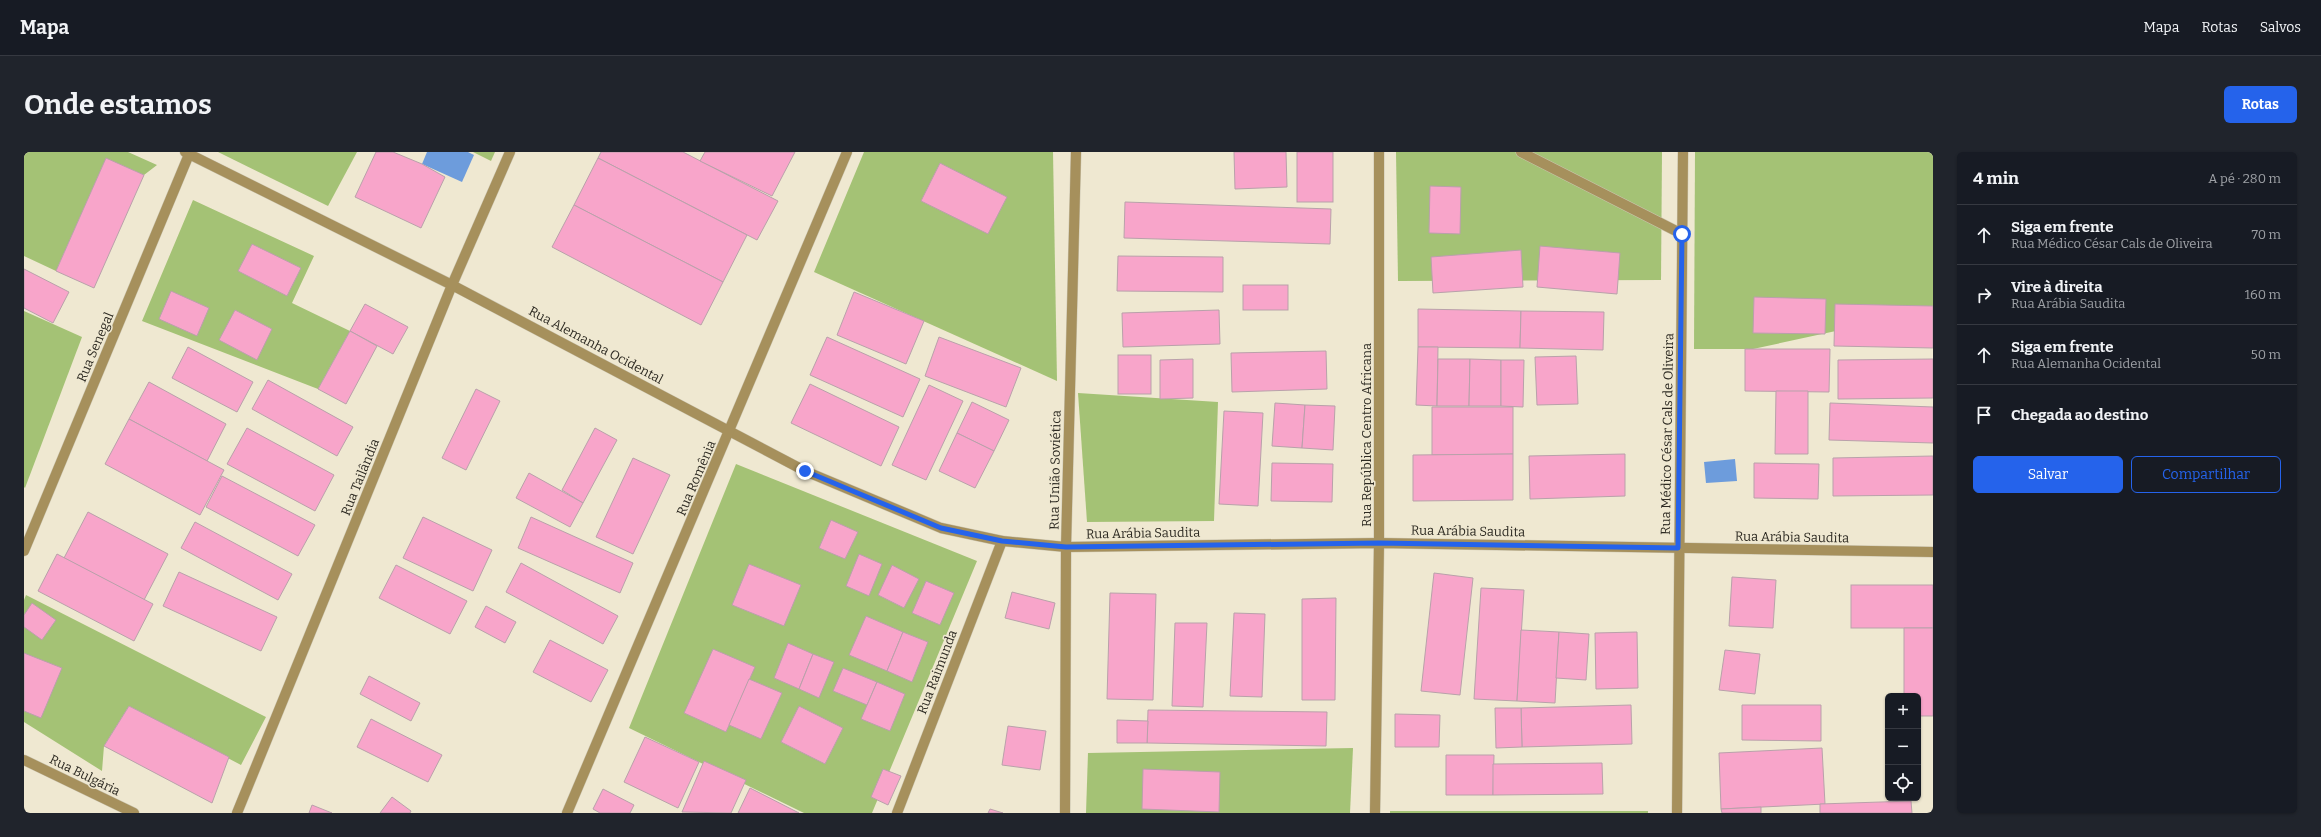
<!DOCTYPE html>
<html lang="pt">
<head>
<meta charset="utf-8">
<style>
	:root { --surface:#171b24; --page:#20242c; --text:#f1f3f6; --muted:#9ea1a6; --line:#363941; --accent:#2563eb }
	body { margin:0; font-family:Bitter,serif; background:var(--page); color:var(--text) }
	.controls { position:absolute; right:12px; bottom:12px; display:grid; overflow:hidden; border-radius:6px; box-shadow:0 1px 3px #0004 }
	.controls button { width:36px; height:36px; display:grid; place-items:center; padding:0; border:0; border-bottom:1px solid var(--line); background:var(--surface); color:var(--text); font:20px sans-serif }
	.stop { position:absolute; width:12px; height:12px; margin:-9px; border:3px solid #2563eb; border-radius:50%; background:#fff }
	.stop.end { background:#2563eb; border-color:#fff; box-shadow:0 1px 4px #0008 }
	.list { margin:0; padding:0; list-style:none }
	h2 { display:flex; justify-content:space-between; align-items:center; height:52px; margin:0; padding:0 16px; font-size:17px }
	h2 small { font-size:13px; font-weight:400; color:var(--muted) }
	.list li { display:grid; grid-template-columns:26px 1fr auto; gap:12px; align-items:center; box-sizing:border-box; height:60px; padding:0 16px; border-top:1px solid var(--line) }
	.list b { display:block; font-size:15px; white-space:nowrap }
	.list p { margin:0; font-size:13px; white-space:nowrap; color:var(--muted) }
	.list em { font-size:13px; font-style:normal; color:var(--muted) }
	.actions { display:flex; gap:8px; padding:12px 16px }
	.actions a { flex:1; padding:9px 0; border:1px solid var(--accent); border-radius:6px; text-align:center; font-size:14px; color:var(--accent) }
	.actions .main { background:var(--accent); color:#fff }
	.icon { flex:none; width:22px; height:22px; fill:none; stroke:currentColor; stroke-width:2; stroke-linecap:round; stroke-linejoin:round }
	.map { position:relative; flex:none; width:1909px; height:661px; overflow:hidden; border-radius:6px }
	header { display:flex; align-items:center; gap:24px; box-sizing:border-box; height:56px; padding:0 20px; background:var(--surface); border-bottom:1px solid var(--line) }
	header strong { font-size:19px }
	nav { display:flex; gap:22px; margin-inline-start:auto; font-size:14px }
	.intro { display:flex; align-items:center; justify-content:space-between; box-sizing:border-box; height:96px; padding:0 24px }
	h1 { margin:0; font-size:28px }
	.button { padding:10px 18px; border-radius:6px; background:var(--accent); color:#fff; font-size:14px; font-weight:700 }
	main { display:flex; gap:24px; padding:0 24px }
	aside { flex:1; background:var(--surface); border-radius:6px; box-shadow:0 1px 3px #0004 }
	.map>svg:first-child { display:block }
	.forest { fill:#a4c275 }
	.water { fill:#6d9cdc }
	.building { fill:#f8a5ca; stroke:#b9a1aa }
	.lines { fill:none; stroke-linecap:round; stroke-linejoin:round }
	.minor-casing { stroke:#ccc6b2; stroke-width:11 }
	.minor { stroke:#a6905c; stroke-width:10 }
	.route { stroke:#2563eb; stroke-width:5 }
	.labels { text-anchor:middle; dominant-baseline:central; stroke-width:3; stroke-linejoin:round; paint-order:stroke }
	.street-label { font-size:13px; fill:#2d2a22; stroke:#efe8d1 }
</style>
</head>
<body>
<header>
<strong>Mapa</strong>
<nav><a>Mapa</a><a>Rotas</a><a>Salvos</a></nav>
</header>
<div class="intro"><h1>Onde estamos</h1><a class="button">Rotas</a></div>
<main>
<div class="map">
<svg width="1909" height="661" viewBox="0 0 1909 661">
	<rect width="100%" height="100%" fill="#efe8d1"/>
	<g class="forest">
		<path d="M0 0H104L133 13 120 23 82 7 32 119 0 104Z"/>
		<path d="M194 0H333L304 54Z"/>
		<path d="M449 0H471L467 9Z"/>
		<path d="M840 0H1029L1033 229 790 120Z"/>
		<path d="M1372 0H1638L1637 128 1374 129Z"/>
		<path d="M1671 0H1909V158L1729 197H1670Z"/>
		<path d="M169 48 290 104 268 151 326 179 294 237 118 169Z"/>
		<path d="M0 159 58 185 1 336 0 335Z"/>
		<path d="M1054 241 1194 250 1190 369 1063 370Z"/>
		<path d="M712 312 953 409 848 661H780L605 576Z"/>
		<path d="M2 443 242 565 217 613 105 554 80 594 78 619 0 570V448Z"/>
		<path d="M1329 596 1326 661H1062L1064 601Z"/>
		<rect x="1366" y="659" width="258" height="2"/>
	</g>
	<g class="water">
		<path d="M403 0H444L450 3 438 30 398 12Z"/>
		<path d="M1711 307 1713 329 1682 331 1680 310Z"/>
	</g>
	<g class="building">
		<path d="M352 0H369L398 12 421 25 397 76 331 45Z"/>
		<path d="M577 0H659L754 49 733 88 574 6Z"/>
		<path d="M681 0H771L748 44 676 9Z"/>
		<path d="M1210 0H1262L1263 35 1211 37Z"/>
		<rect x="1273" y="0" width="36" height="50"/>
		<path d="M82 6 120 23 70 136 32 119Z"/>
		<path d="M574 6 723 83 699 130 550 53Z"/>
		<path d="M916 11 983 45 964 82 897 49Z"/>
		<path d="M1406 34 1437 35 1436 82 1405 81Z"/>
		<path d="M1101 50 1307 57 1306 92 1100 86Z"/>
		<path d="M550 53 699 130 677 173 528 95Z"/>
		<path d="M228 92 277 116 263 144 214 119Z"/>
		<path d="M1516 94 1596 101 1593 142 1513 135Z"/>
		<path d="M1497 98 1499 135 1409 141 1407 105Z"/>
		<path d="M1094 104 1199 105V140L1093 139Z"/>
		<path d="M0 117 45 140 29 171 0 156Z"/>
		<rect x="1219" y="133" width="45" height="25"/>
		<path d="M147 139 185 156 173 184 135 167Z"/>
		<path d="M830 140 900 169 882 212 813 183Z"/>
		<path d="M1730 145 1802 147 1801 182 1729 181Z"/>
		<path d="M341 152 384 175 369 202 326 179Z"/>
		<path d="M1811 152 1909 154V196L1810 194Z"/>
		<path d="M1394 157 1497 159 1496 196 1394 195Z"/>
		<path d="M211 158 248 177 233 208 195 188Z"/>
		<path d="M1195 158 1196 192 1099 195 1098 161Z"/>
		<path d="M1497 159 1580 160 1579 198 1496 196Z"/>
		<path d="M326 179 353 194 322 252 294 237Z"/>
		<path d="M803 185 896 227 879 265 786 223Z"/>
		<path d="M915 185 997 216 982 255 901 224Z"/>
		<path d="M164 195 229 230 213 260 148 226Z"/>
		<path d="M1394 195H1414L1413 254 1392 253Z"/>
		<path d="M1721 197H1806L1805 240 1721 239Z"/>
		<path d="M1302 199 1303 237 1208 240 1207 201Z"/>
		<rect x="1094" y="203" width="33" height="39"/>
		<path d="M1552 204 1554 252 1513 253 1511 205Z"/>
		<path d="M1169 207V246L1136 247V208Z"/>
		<path d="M1414 207H1446L1445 254H1413Z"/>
		<path d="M1446 207 1477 208V254H1445Z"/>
		<path d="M1909 207V246L1814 247V208Z"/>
		<path d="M1477 208H1500L1499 255 1477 254Z"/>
		<path d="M244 228 329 275 313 304 228 257Z"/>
		<path d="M125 230 202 272 183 309 105 267Z"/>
		<path d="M786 232 875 275 857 314 767 271Z"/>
		<path d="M905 233 939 249 902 328 868 313Z"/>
		<path d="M452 237 476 249 442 318 418 306Z"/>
		<path d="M1752 239H1784V302H1751Z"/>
		<path d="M948 250 985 268 970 299 933 281Z"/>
		<path d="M1251 251 1281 253 1278 296 1248 294Z"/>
		<path d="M1806 251 1909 255V291L1805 288Z"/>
		<path d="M1281 253 1311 254 1309 298 1278 296Z"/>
		<path d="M1408 255H1489V302L1408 303Z"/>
		<path d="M1200 259 1239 261 1234 354 1195 352Z"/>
		<path d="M105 267 200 318 176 363 81 312Z"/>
		<path d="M223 276 310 323 291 359 203 312Z"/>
		<path d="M571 276 593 288 559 351 538 338Z"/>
		<path d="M933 281 970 299 951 336 915 319Z"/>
		<path d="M1489 302V348L1389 349V303Z"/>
		<path d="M1601 302V344L1506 347 1505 304Z"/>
		<path d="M1909 304V343L1809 344V306Z"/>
		<path d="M609 306 646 323 609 402 572 385Z"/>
		<path d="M1248 311 1309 312 1308 350 1247 349Z"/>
		<path d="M1730 311 1795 312 1794 347 1730 346Z"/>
		<path d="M505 321 559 351 546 375 492 346Z"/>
		<path d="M198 324 291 373 274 404 182 355Z"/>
		<path d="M64 360 144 402 120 448 40 406Z"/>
		<path d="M399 365 468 398 449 439 379 406Z"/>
		<path d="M507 365 609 411 596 441 494 396Z"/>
		<path d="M807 368 834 380 821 407 795 396Z"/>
		<path d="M171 370 268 422 254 448 157 396Z"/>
		<path d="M33 402 129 452 110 489 14 439Z"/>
		<path d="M835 402 858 412 845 444 822 434Z"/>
		<path d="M497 411 594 464 579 492 482 440Z"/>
		<path d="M725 412 777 433 760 474 708 453Z"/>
		<path d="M372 413 443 449 426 482 355 446Z"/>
		<path d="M868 413 895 427 880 456 854 443Z"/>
		<path d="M155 420 253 465 237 499 139 454Z"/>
		<path d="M1410 421 1449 426 1436 543 1397 539Z"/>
		<path d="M1708 425 1752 428 1749 476 1705 474Z"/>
		<path d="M902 429 930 441 916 473 888 461Z"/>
		<rect x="1827" y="433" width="82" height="43"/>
		<path d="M1457 436 1500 438 1493 549 1450 547Z"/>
		<path d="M988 440 1031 451 1025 477 981 466Z"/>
		<path d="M1086 441 1132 442 1129 548 1083 547Z"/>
		<path d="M1312 446 1311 548H1278V447Z"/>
		<path d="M8 451 32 468 18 488 0 475V463Z"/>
		<path d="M462 454 492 470 481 491 451 475Z"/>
		<path d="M1210 461 1241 462 1238 545 1206 544Z"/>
		<path d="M842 464 879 480 863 519 825 503Z"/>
		<path d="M1151 471H1183L1179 555 1148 554Z"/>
		<path d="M1880 476H1909V564H1894V544H1880Z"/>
		<path d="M1497 478 1535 480 1531 551 1493 549Z"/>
		<path d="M879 480 904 490 888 530 863 519Z"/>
		<path d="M1535 480 1565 482 1562 528 1532 526Z"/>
		<path d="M1613 480 1614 536 1572 537 1571 481Z"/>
		<path d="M526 488 584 518 567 550 509 520Z"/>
		<path d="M764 491 789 502 775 537 750 526Z"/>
		<path d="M689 497 731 515 702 580 660 561Z"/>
		<path d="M1701 498 1736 502 1731 542 1695 538Z"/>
		<path d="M0 501 38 516 17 566 0 559Z"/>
		<path d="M789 502 810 510 795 546 775 537Z"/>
		<path d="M819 516 853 530 843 553 809 539Z"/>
		<path d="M345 524 396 551 387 569 336 542Z"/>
		<path d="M725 527 758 541 737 587 705 573Z"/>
		<path d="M853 530 881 542 866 579 837 567Z"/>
		<path d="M1607 553 1608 592 1498 595 1497 556Z"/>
		<path d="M1718 553H1797V589L1718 588Z"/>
		<path d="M105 554 205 605 188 651 80 594Z"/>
		<path d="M775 554 819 576 801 612 757 590Z"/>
		<path d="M1471 556H1497L1498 595 1472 596Z"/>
		<path d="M1124 558 1303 560 1302 594 1123 591Z"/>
		<path d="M1371 562 1416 563 1415 595H1371Z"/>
		<path d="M347 567 418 603 404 630 333 595Z"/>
		<path d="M1093 568 1124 569 1123 591H1093Z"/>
		<path d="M984 574 1022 579 1016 618 978 613Z"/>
		<path d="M621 585 675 610 654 656 600 630Z"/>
		<path d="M1798 596 1801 652 1697 657 1695 601Z"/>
		<path d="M1422 603H1470L1469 643H1422Z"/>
		<path d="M680 609 722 628 707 661 658 660Z"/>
		<path d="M1578 611 1579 642 1469 643V612Z"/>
		<path d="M859 617 877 624 864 653 847 645Z"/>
		<path d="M1119 617 1196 620 1195 660 1118 657Z"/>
		<path d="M726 636 775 661H714Z"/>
		<path d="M579 637 610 653 606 661H576L569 657Z"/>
		<path d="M368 645 387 659 386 661H356Z"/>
		<path d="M1887 649 1888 661H1796V652Z"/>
		<path d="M288 653 308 661H285Z"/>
		<path d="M1737 655V661H1698L1697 657Z"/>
		<path d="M966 657 979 661H964Z"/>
	</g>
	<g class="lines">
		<g class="minor-casing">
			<g id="minor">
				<path d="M161 0 428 133 781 319 917 376 978 389 1042 395 1355 391 1909 400"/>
				<path d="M1497 0 1658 82"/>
				<path d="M0 399 166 0"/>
				<path d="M0 608 110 661"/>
				<path d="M213 661 428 133 486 0"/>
				<path d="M543 661 823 0"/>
				<path d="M873 661 978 389"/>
				<path d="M1041 661 1042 395 1052 0"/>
				<path d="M1351 661 1355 391V0"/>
				<path d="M1653 661 1659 0"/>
			</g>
		</g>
		<use href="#minor" class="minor"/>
	</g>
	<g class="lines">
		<path class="route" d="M781 319 917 376 978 389 1042 395 1355 391 1654 396 1658 82"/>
	</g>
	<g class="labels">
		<g class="street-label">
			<text transform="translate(572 193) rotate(28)">Rua Alemanha Ocidental</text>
			<text transform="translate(71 195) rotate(-67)">Rua Senegal</text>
			<text transform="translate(1643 282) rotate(-89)">Rua Médico César Cals de Oliveira</text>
			<text transform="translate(1342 283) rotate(-90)">Rua República Centro Africana</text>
			<text transform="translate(1031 318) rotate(-89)">Rua União Soviética</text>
			<text transform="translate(336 325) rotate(-68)">Rua Tailândia</text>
			<text transform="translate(672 326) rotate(-67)">Rua Romênia</text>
			<text transform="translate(1444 379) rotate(1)">Rua Arábia Saudita</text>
			<text transform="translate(1119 381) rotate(-1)">Rua Arábia Saudita</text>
			<text transform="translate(1768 385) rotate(1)">Rua Arábia Saudita</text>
			<text transform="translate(913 520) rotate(-69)">Rua Raimunda</text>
			<text transform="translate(61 623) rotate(26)">Rua Bulgária</text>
		</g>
	</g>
</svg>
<div class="controls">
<button>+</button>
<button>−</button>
<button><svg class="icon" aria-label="locate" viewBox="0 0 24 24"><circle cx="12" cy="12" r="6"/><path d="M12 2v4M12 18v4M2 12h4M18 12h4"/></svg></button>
</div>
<div class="stop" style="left:1658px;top:82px"></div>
<div class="stop end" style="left:781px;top:319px"></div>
</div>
<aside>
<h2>4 min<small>A pé · 280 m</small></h2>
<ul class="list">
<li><svg class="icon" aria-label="ahead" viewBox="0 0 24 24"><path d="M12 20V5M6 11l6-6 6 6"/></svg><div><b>Siga em frente</b><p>Rua Médico César Cals de Oliveira</p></div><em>70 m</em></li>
<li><svg class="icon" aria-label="right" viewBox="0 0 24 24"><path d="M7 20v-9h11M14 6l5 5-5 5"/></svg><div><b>Vire à direita</b><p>Rua Arábia Saudita</p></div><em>160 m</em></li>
<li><svg class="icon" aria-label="ahead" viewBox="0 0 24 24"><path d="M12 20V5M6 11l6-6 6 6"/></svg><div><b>Siga em frente</b><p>Rua Alemanha Ocidental</p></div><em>50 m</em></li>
<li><svg class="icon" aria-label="arrive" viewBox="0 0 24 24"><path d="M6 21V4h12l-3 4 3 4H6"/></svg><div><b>Chegada ao destino</b></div></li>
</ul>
<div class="actions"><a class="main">Salvar</a><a>Compartilhar</a></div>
</aside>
</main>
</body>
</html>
